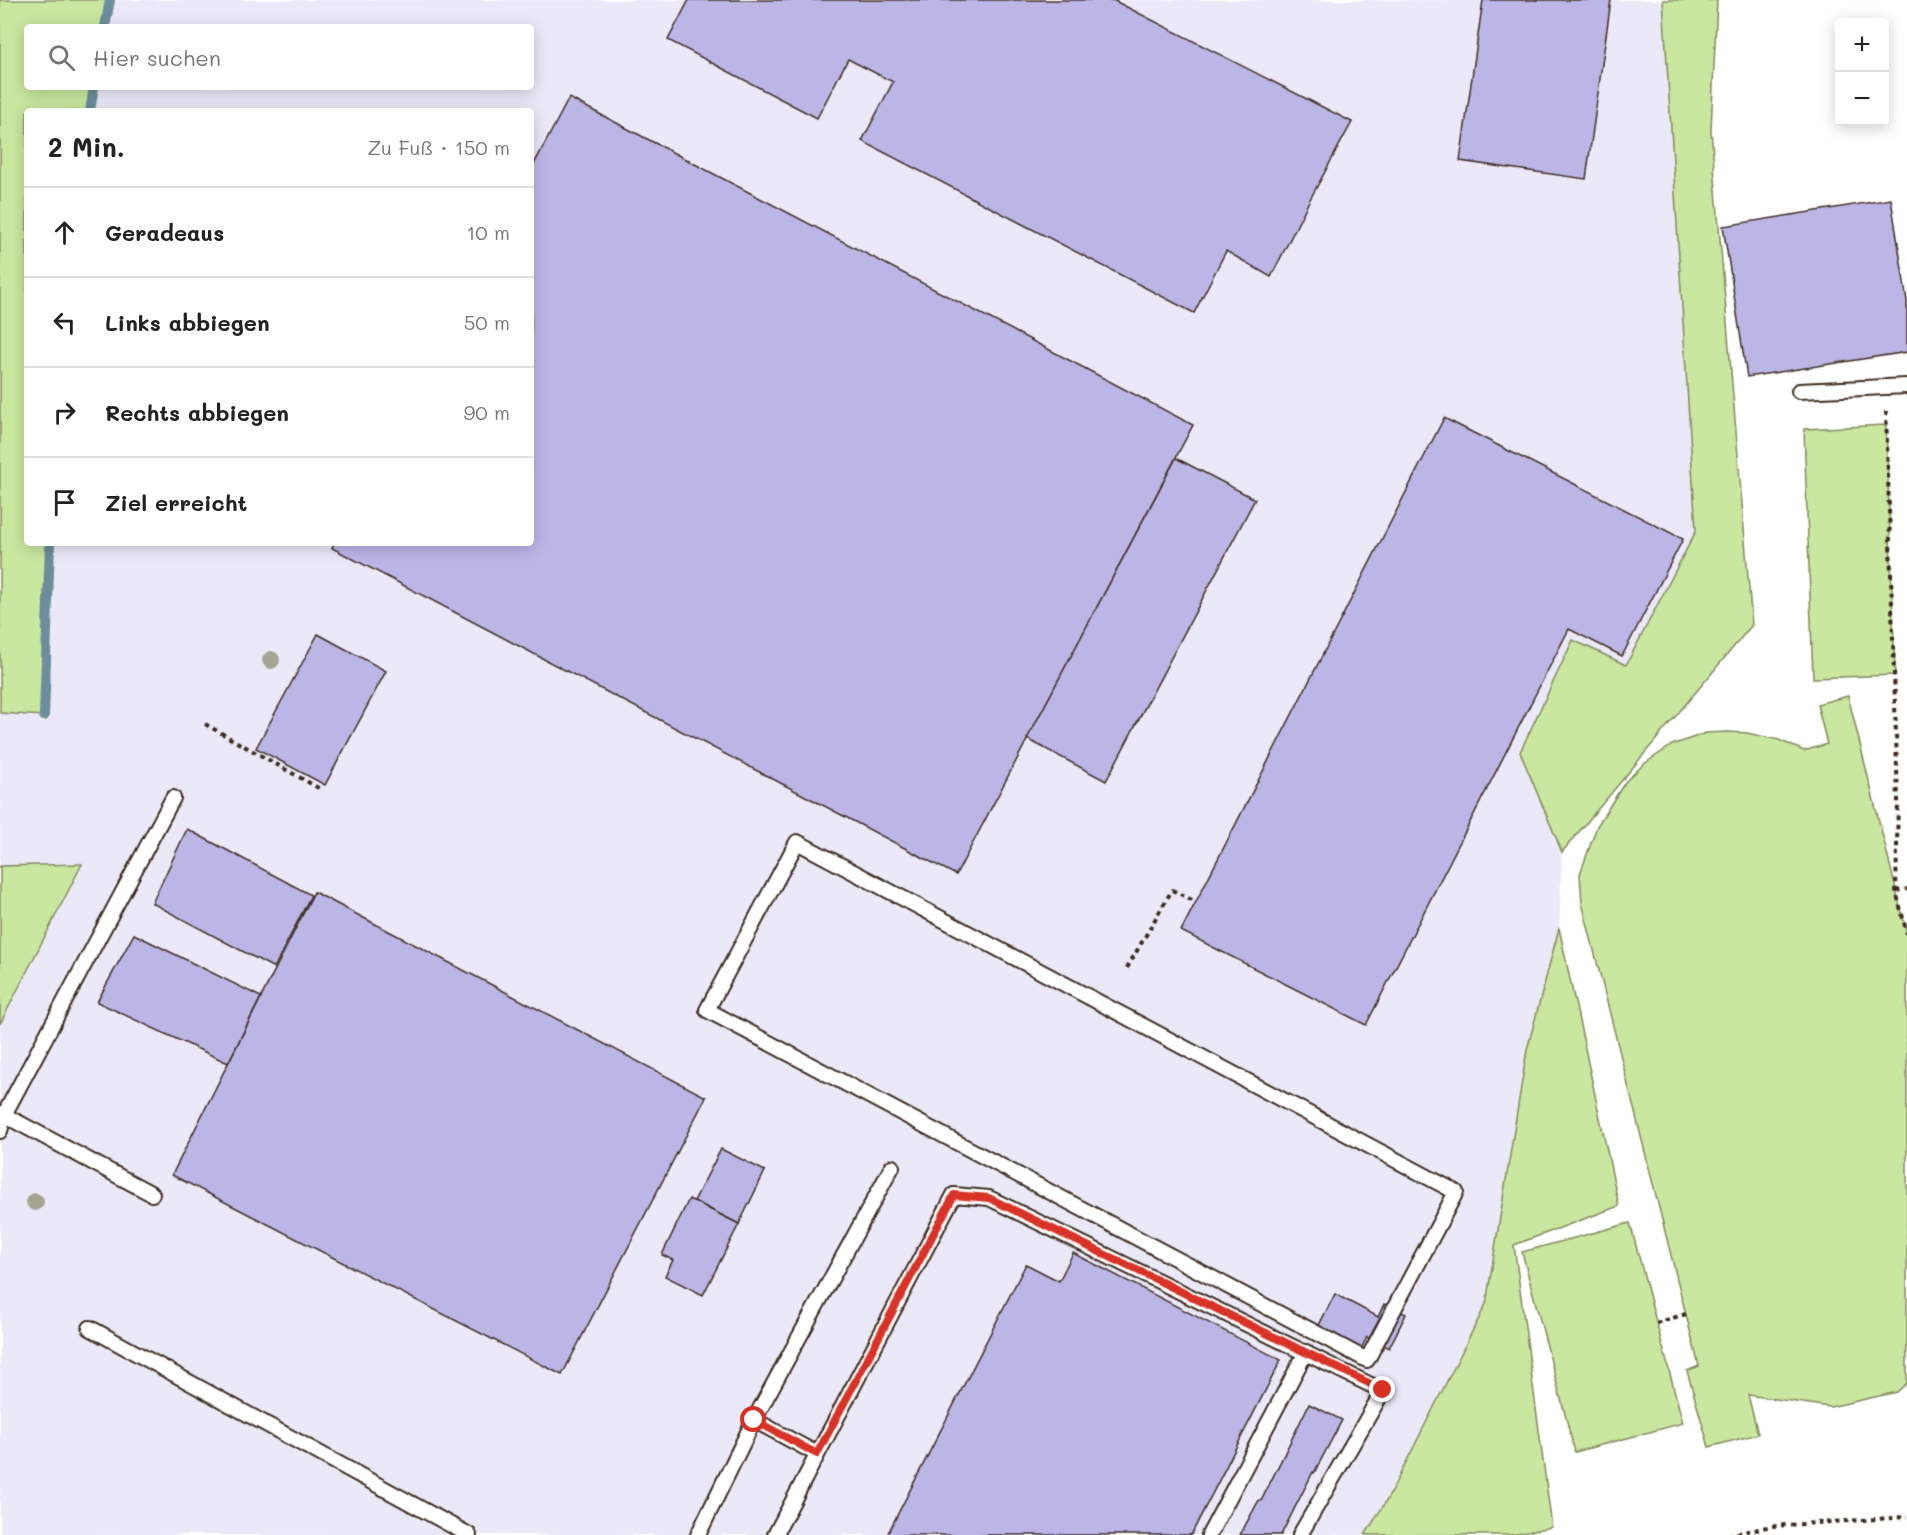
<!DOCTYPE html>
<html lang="de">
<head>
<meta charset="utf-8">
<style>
	:root { --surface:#fff; --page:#f2f2f2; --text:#222; --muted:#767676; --line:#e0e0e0 }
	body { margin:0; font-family:Mali,sans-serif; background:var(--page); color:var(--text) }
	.controls { position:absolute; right:18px; top:18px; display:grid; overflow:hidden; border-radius:6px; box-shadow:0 3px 15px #0003 }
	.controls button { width:54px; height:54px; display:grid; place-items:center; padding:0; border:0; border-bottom:2px solid var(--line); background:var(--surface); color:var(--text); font:30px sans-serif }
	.stop { position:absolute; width:18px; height:18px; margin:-14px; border:4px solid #d93025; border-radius:50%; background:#fff }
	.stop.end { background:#d93025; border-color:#fff; box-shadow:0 2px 6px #0008 }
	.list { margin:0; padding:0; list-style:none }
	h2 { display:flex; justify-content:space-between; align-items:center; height:78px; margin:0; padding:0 24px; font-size:26px }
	h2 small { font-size:20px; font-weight:400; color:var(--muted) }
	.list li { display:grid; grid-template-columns:39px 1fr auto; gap:18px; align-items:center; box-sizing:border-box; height:90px; padding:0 24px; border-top:2px solid var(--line) }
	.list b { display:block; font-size:22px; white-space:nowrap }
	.list em { font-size:20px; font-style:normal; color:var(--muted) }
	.icon { flex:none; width:33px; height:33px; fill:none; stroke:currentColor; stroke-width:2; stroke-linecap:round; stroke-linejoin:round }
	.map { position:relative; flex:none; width:1907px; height:1535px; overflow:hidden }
	.search { position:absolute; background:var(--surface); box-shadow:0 3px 15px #0003; left:24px; top:24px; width:510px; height:66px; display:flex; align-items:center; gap:15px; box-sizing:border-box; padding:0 21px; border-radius:6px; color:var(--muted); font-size:22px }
	.panel { position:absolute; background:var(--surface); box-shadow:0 3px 15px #0003; left:24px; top:108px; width:510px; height:438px; border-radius:6px }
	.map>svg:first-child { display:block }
	.built { fill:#ebe9f8; fill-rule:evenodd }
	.green { fill:#c9e79f; stroke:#82885e; stroke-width:1.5 }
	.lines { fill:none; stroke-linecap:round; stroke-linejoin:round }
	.stream { stroke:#6c8d9b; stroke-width:10 }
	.building { fill:#bcb6e7; stroke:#3b2a1e; stroke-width:1.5 }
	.service-casing { stroke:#3b2a1e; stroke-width:18 }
	.path { stroke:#3b2a1e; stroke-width:4; stroke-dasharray:4.5 4.5; stroke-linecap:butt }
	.service { stroke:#fff; stroke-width:14 }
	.tree { fill:#a6a495 }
	.route { stroke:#d93025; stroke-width:8 }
</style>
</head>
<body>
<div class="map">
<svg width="1907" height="1535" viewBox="0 0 1907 1535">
	<rect width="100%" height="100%" fill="#fff"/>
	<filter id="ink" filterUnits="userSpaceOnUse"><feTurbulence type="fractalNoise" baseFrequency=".0167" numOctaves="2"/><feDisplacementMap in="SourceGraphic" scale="12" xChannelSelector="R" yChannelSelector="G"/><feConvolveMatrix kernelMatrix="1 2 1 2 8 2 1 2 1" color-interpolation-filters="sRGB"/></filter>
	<g filter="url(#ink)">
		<path class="built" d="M0 0H1663L1696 531 1562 852 1559 928 1527 1050 1486 1304 1416 1535H0ZM27 27H531V87H27ZM27 111H531V543H27Z"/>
		<g class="green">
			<path d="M0 0H110L105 27H27V87H94L90 111H27V543H50L44 716 0 713Z"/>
			<path d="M1663 0H1717L1711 130 1752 625 1562 852 1520 752 1573 640 1626 665 1696 531Z"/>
			<path d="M1886 425 1895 675 1813 678 1804 429Z"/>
			<path d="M1848 696 1907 934V1383L1897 1392 1830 1407 1748 1395 1758 1434 1709 1447 1687 1371 1699 1366 1582 903 1580 874 1597 826 1625 782 1644 764 1672 745 1706 733 1728 732 1747 733 1779 740 1804 751 1827 744 1817 704Z"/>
			<path d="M82 864 0 1024V866Z"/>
			<path d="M1559 928 1619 1206 1514 1245 1552 1527 1512 1535H1365L1388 1498 1486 1304 1527 1050Z"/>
			<path d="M1630 1223 1683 1423 1575 1452 1522 1252Z"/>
		</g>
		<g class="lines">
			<g class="stream">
				<path d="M105 27 110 0"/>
				<path d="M90 111 94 87"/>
				<path d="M44 716 50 543"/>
			</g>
		</g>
		<g class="building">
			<path d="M689 0H1113L1352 122 1308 203 1271 277 1226 251 1194 313 862 141 893 82 848 59 817 118 668 40Z"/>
			<path d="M1483 0H1611L1586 179 1460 161Z"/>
			<path d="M569 98 1193 425 956 875 332 548 334 543H531V170Z"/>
			<path d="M1891 199 1907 301V352L1747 377 1723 226Z"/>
			<path d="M1444 418 1683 539 1622 656 1569 629 1366 1025 1181 931Z"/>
			<path d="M1176 458 1255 499 1106 781 1027 739Z"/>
			<path d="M318 634 386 671 325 785 256 748Z"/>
			<path d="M187 829 311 895 274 968 152 903Z"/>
			<path d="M314 892 706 1097 562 1375 172 1175Z"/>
			<path d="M134 934 261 997 228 1063 97 1002Z"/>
			<path d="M721 1149 765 1171 739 1224 694 1201Z"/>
			<path d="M689 1199 739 1224 703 1295 665 1276 673 1260 662 1255Z"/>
			<path d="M1073 1253 1281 1360 1191 1535H887L1026 1264 1059 1281Z"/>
			<path d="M1335 1294 1378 1317 1384 1304 1406 1314 1389 1348 1367 1337 1361 1349 1318 1327Z"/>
			<path d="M1309 1404 1342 1420 1314 1473 1313 1472 1281 1535H1240L1259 1500 1261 1501Z"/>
		</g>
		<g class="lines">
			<g class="service-casing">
				<g id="service">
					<path d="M1799 391 1907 386"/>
					<path d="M797 842 1456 1192 1367 1360 707 1010Z"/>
					<path d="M0 1131 4 1115"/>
					<path d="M152 1194 4 1115 173 798"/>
					<path d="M90 1328 469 1535"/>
					<path d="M754 1420 817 1454"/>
					<path d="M698 1535 754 1420 892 1167"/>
					<path d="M775 1535 954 1195 989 1198 1383 1391 1300 1535"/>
					<path d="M1209 1535 1306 1352"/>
				</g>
			</g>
			<g class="path">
				<path d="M1886 411 1898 801 1896 891 1907 934"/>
				<path d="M205 724 322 790"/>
				<path d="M1896 891 1907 889"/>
				<path d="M1127 968 1172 890 1196 902"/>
				<path d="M1656 1323 1686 1314"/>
				<path d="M1728 1535 1772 1526 1907 1517"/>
			</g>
			<use href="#service" class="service"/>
		</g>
		<g class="tree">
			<circle cx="271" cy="660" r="9"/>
			<circle cx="35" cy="1202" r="9"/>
		</g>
	</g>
	<g class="lines" filter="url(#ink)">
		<path class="route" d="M754 1420 817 1454 954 1195 989 1198 1383 1390"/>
	</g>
</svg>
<div class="controls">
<button>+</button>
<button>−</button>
</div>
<div class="stop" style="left:754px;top:1420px"></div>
<div class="stop end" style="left:1383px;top:1390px"></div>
<div class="search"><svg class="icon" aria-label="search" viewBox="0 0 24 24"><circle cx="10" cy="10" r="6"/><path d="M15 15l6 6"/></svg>Hier suchen</div>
<section class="panel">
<h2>2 Min.<small>Zu Fuß · 150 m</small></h2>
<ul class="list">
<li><svg class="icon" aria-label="ahead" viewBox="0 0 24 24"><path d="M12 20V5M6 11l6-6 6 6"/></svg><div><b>Geradeaus</b></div><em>10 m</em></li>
<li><svg class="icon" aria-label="left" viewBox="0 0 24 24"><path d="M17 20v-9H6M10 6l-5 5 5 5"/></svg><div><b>Links abbiegen</b></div><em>50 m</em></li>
<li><svg class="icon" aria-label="right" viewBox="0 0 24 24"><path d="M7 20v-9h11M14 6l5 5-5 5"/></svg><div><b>Rechts abbiegen</b></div><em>90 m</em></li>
<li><svg class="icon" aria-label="arrive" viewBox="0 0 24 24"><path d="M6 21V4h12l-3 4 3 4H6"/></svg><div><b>Ziel erreicht</b></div></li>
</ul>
</section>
</div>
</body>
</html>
